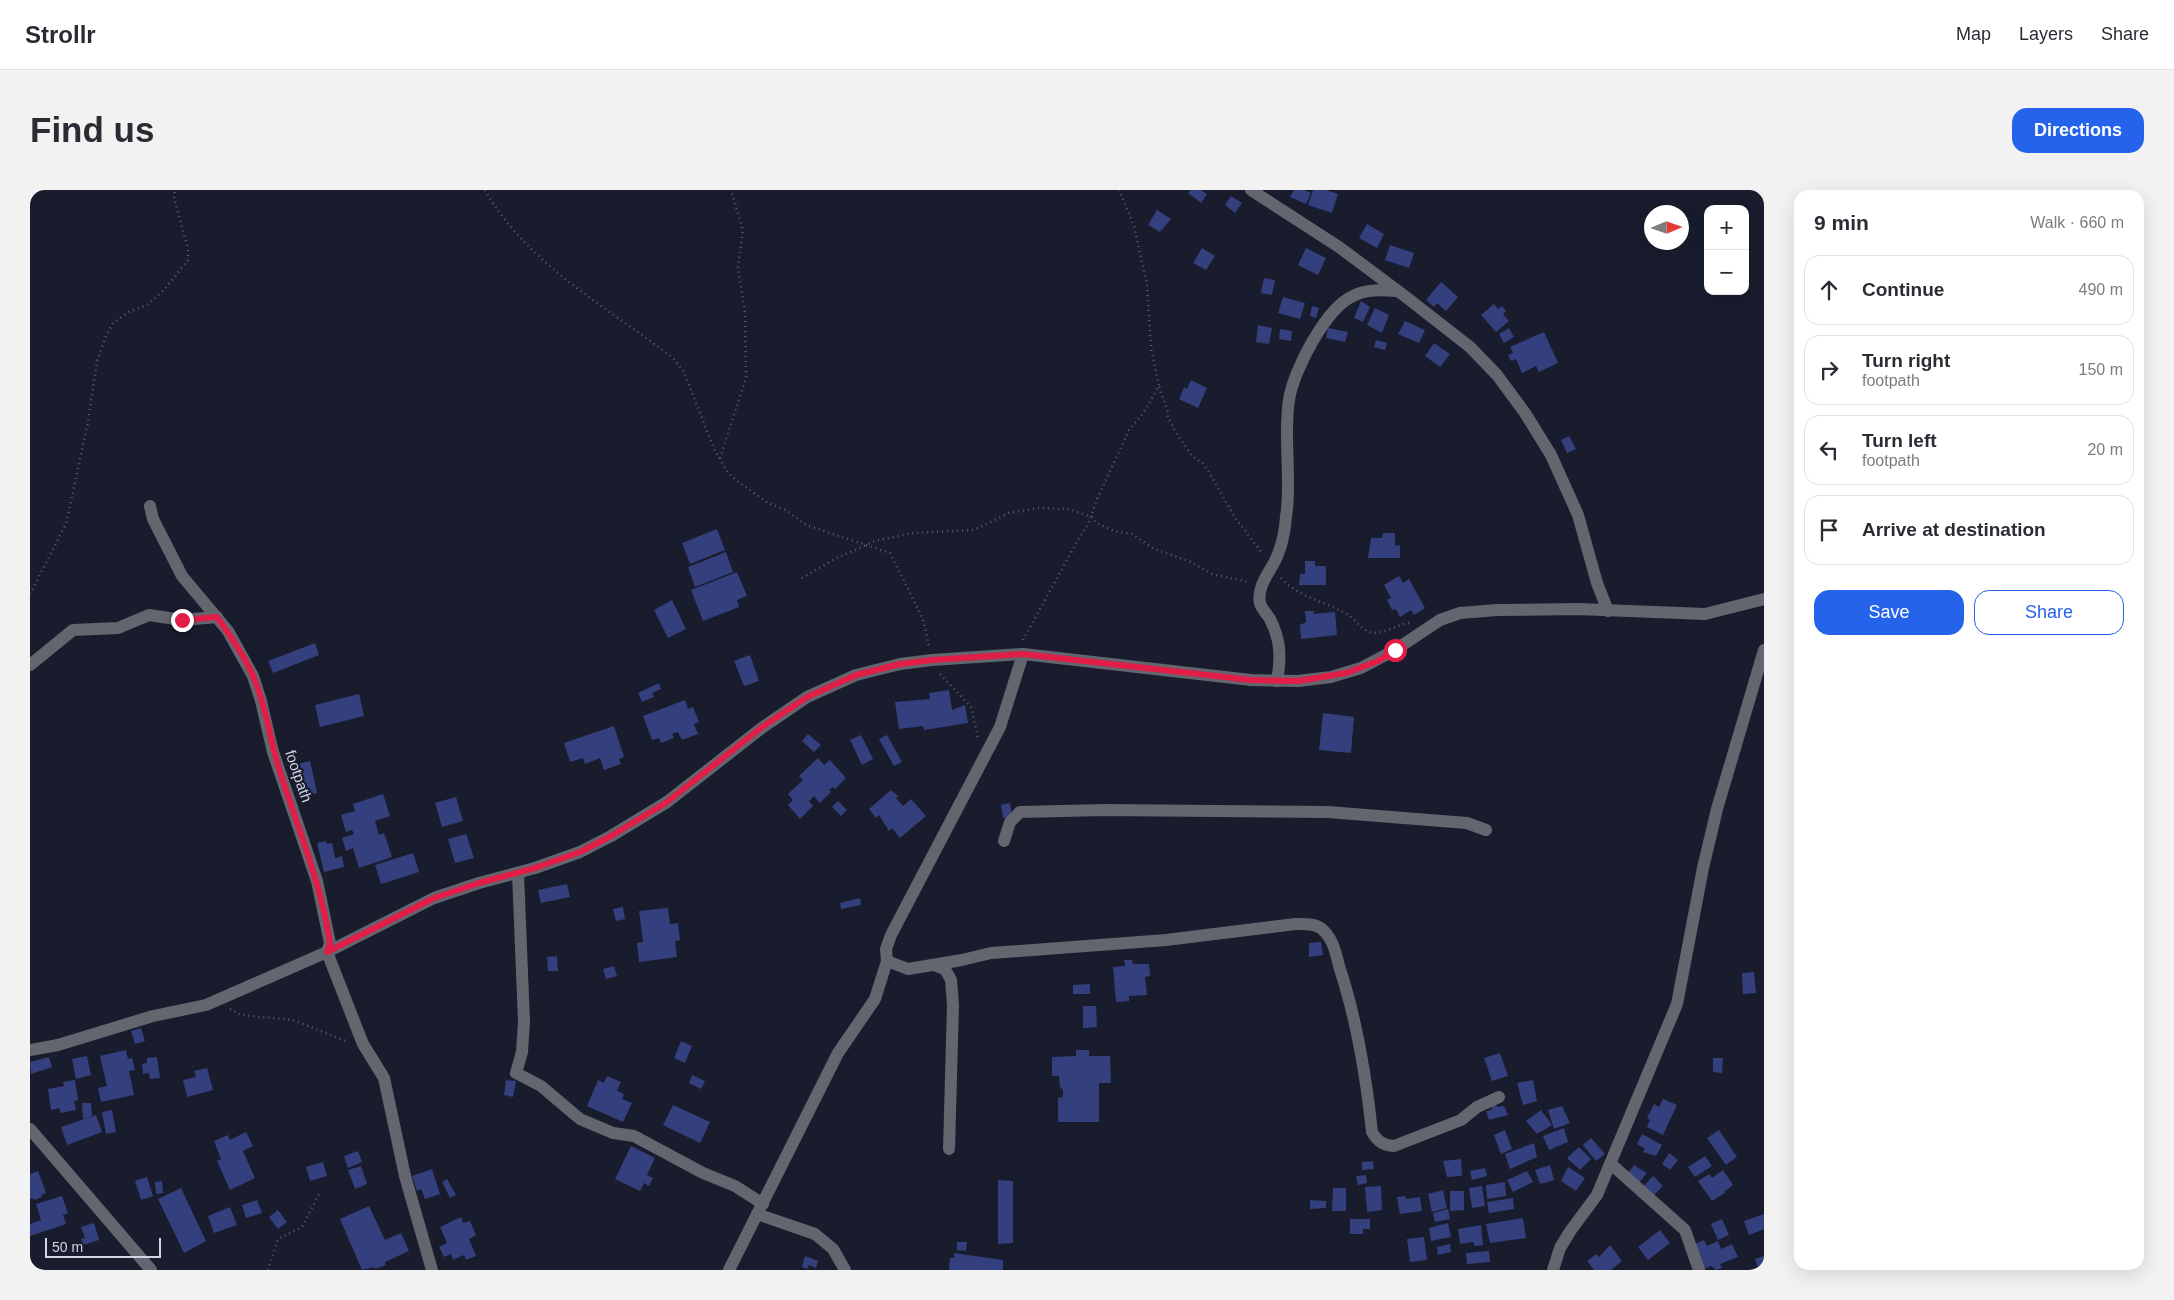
<!DOCTYPE html>
<html lang="en">
<head>
<meta charset="utf-8">
<style>
	:root { --surface:#fff; --page:#f2f2f3; --text:#2b2b33; --muted:#7c7c81; --line:#e1e1e2; --accent:#2563eb }
	body { margin:0; font-family:Helvetica,sans-serif; background:var(--page); color:var(--text) }
	.controls { position:absolute; right:15px; top:15px; display:grid; overflow:hidden; border-radius:10px; box-shadow:0 5px 20px #0002 }
	.controls button { width:45px; height:45px; display:grid; place-items:center; padding:0; border:0; border-bottom:1px solid var(--line); background:var(--surface); color:var(--text); font:25px sans-serif }
	.compass { position:absolute; left:1614px; top:15px; width:45px; height:45px; border-radius:50%; background:var(--surface); box-shadow:0 5px 20px #0002; rotate:88deg }
	.scale { position:absolute; left:15px; bottom:12px; width:116px; box-sizing:border-box; padding-left:5px; border:2px solid #d3d6e2; border-top:0; font-size:14px; line-height:18px; white-space:nowrap; color:#d3d6e2; -webkit-text-stroke:4px #181c2d; paint-order:stroke }
	.stop { position:absolute; width:15px; height:15px; margin:-11px; border:4px solid #e11d48; border-radius:50%; background:#fff }
	.stop.end { background:#e11d48; border-color:#fff; box-shadow:0 1px 5px #0008 }
	.list { margin:0; padding:0; list-style:none }
	h2 { display:flex; justify-content:space-between; align-items:center; height:65px; margin:0; padding:0 20px; font-size:21px }
	h2 small { font-size:16px; font-weight:400; color:var(--muted) }
	.list li { display:grid; grid-template-columns:32px 1fr auto; gap:15px; align-items:center; box-sizing:border-box; height:70px; margin:0 10px 10px; padding:0 10px; border:1px solid var(--line); border-radius:15px }
	.list b { display:block; font-size:19px; white-space:nowrap }
	.list p { margin:0; font-size:16px; white-space:nowrap; color:var(--muted) }
	.list em { font-size:16px; font-style:normal; color:var(--muted) }
	.actions { display:flex; gap:10px; padding:15px 20px }
	.actions a { flex:1; padding:11px 0; border:1px solid var(--accent); border-radius:15px; text-align:center; font-size:18px; color:var(--accent) }
	.actions .main { background:var(--accent); color:#fff }
	.icon { flex:none; width:28px; height:28px; fill:none; stroke:currentColor; stroke-width:2; stroke-linecap:round; stroke-linejoin:round }
	.map { position:relative; flex:none; width:1734px; height:1080px; overflow:hidden; border-radius:15px }
	header { display:flex; align-items:center; gap:30px; box-sizing:border-box; height:70px; padding:0 25px; background:var(--surface); border-bottom:1px solid var(--line) }
	header strong { font-size:24px }
	nav { display:flex; gap:28px; margin-inline-start:auto; font-size:18px }
	.intro { display:flex; align-items:center; justify-content:space-between; box-sizing:border-box; height:120px; padding:0 30px }
	h1 { margin:0; font-size:35px }
	.button { padding:12px 22px; border-radius:15px; background:var(--accent); color:#fff; font-size:18px; font-weight:700 }
	main { display:flex; gap:30px; padding:0 30px }
	aside { flex:1; background:var(--surface); border-radius:15px; box-shadow:0 5px 20px #0002 }
	.map>svg:first-child { display:block }
	.building { fill:#343f7d }
	.lines { fill:none; stroke-linecap:round; stroke-linejoin:round }
	.path { stroke:#5b5e6e; stroke-width:2.5; stroke-dasharray:1 4; stroke-linecap:butt }
	.minor { stroke:#63666f; stroke-width:12 }
	.route { stroke:#e11d48; stroke-width:6 }
	.labels { text-anchor:middle; dominant-baseline:central; stroke-width:4.5; stroke-linejoin:round; paint-order:stroke }
	.street-label { font-size:15px; fill:#d3d6e2; stroke:#181c2d }
</style>
</head>
<body>
<header>
<strong>Strollr</strong>
<nav><a>Map</a><a>Layers</a><a>Share</a></nav>
</header>
<div class="intro"><h1>Find us</h1><a class="button">Directions</a></div>
<main>
<div class="map">
<svg width="1734" height="1080" viewBox="0 0 1734 1080">
	<rect width="100%" height="100%" fill="#181c2d"/>
	<g class="building">
		<path d="M1161 0H1171L1177 4 1171 13 1158 3Z"/>
		<path d="M1264 0H1274L1281 3 1276 14 1260 7Z"/>
		<path d="M1283 0H1296L1308 4 1302 23 1278 15Z"/>
		<path d="M1201 6 1212 13 1205 23 1195 15Z"/>
		<path d="M1127 20 1141 29 1130 42 1118 35Z"/>
		<path d="M1337 34 1354 44 1347 58 1329 48Z"/>
		<path d="M1360 55 1384 63 1379 78 1355 70Z"/>
		<path d="M1172 58 1185 66 1176 80 1163 73Z"/>
		<path d="M1276 58 1296 68 1288 85 1268 75Z"/>
		<path d="M1234 88 1245 90 1242 105 1231 103Z"/>
		<path d="M1411 92 1428 107 1416 121 1407 113 1404 117 1396 110Z"/>
		<path d="M1253 107 1275 113 1270 129 1248 123Z"/>
		<path d="M1331 111 1340 117 1333 132 1324 128Z"/>
		<path d="M1464 114 1468 119 1472 116 1476 121 1473 124 1479 131 1466 142 1451 125Z"/>
		<path d="M1282 116 1289 118 1286 128 1280 126Z"/>
		<path d="M1345 118 1359 125 1352 143 1337 135Z"/>
		<path d="M1375 131 1395 140 1389 153 1368 144Z"/>
		<path d="M1228 135 1242 138 1239 154 1226 152Z"/>
		<path d="M1298 138 1318 142 1315 152 1296 148Z"/>
		<path d="M1479 138 1484 147 1474 153 1469 144Z"/>
		<path d="M1250 139 1262 141 1261 151 1249 149Z"/>
		<path d="M1514 142 1528 173 1509 182 1506 176 1492 183 1486 169 1481 171 1478 165 1483 163 1480 157Z"/>
		<path d="M1346 150 1357 153 1355 160 1344 157Z"/>
		<path d="M1404 153 1420 164 1410 177 1395 166Z"/>
		<path d="M1161 190 1177 198 1168 218 1149 209 1154 197 1157 199Z"/>
		<path d="M1539 246 1546 259 1537 263 1531 250Z"/>
		<path d="M687 339 695 360 660 374 652 353Z"/>
		<path d="M1353 343H1365V356L1370 355V368H1338L1341 348H1352Z"/>
		<path d="M696 362 703 382 665 397 658 377Z"/>
		<path d="M1275 371H1285V376H1296V395H1269L1270 384H1275Z"/>
		<path d="M707 382 717 406 707 410 709 417 673 431 661 400Z"/>
		<path d="M1369 386 1373 393 1379 389 1395 418 1384 425 1381 420 1370 427 1366 419 1362 420 1357 410 1361 408 1354 395Z"/>
		<path d="M642 410 656 439 638 448 624 420Z"/>
		<path d="M1275 421H1284V424L1305 422 1307 445 1271 449 1270 435 1276 432Z"/>
		<path d="M285 453 289 465 243 483 238 471Z"/>
		<path d="M720 465 729 491 714 496 704 471Z"/>
		<path d="M629 493 631 499 622 503 624 507 612 512 608 503Z"/>
		<path d="M919 500 922 520 935 515 938 533 894 540 893 536 869 539 865 512 900 509 899 503Z"/>
		<path d="M329 504 334 526 290 537 285 515Z"/>
		<path d="M655 510 658 519 663 517 669 532 664 534 668 544 652 550 648 542 642 544 644 548 631 553 629 548 622 550 613 526Z"/>
		<path d="M1293 523 1324 527 1321 563 1289 560Z"/>
		<path d="M584 536 594 567 589 569 591 574 574 580 570 568 555 574 553 568 540 572 534 553Z"/>
		<path d="M778 544 791 555 784 562 772 551Z"/>
		<path d="M831 545 843 569 832 575 820 550Z"/>
		<path d="M857 545 872 572 864 576 849 549Z"/>
		<path d="M788 568 794 575 800 570 816 588 805 599 803 597 799 600 801 602 790 613 784 606 779 611 783 616 770 629 758 615 763 610 758 604 773 590 769 586Z"/>
		<path d="M280 571 287 603 268 608 259 576Z"/>
		<path d="M861 600 868 606 866 608 873 616 881 609 896 626 870 648 862 638 859 641 849 625 846 628 839 619Z"/>
		<path d="M353 604 360 626 345 631 349 645 354 643 362 667 329 678 323 658 316 661 312 648 324 644 322 640 316 642 311 625 325 621 323 614Z"/>
		<path d="M426 607 433 631 412 637 405 613Z"/>
		<path d="M808 611 817 620 811 626 802 617Z"/>
		<path d="M980 613 982 626 973 628 971 615Z"/>
		<path d="M436 644 444 668 425 673 418 649Z"/>
		<path d="M296 651 297 654 302 653 305 668 312 666 314 677 294 682 287 653Z"/>
		<path d="M383 663 389 682 351 694 345 675Z"/>
		<path d="M537 694 540 707 511 713 508 700Z"/>
		<path d="M830 708 831 715 811 719 810 713Z"/>
		<path d="M593 717 595 729 586 731 583 719Z"/>
		<path d="M638 718 640 734 648 733 650 750 645 751 647 767 609 772 607 753 613 752 609 721Z"/>
		<path d="M1291 752 1293 765 1279 767V753Z"/>
		<path d="M527 766 528 781H518L517 767Z"/>
		<path d="M1094 770H1102L1103 774H1119L1120 786 1115 787 1117 805 1099 806V811L1086 812 1083 777 1095 776Z"/>
		<path d="M584 776 587 786 576 789 573 779Z"/>
		<path d="M1724 782 1726 803 1713 804 1712 783Z"/>
		<path d="M1060 794V804H1043V795Z"/>
		<path d="M1053 816H1066L1067 837 1053 838Z"/>
		<path d="M111 838 115 851 105 854 101 841Z"/>
		<path d="M651 851 662 856 655 873 644 868Z"/>
		<path d="M96 860 98 869 102 868 105 880 99 881 104 905 71 912 68 898 77 896 70 866Z"/>
		<path d="M1046 860H1059V866H1080L1081 893H1069V932H1028V908L1033 907V899L1030 898 1029 886H1022V867L1046 866Z"/>
		<path d="M1470 863 1478 886 1462 891 1454 868Z"/>
		<path d="M57 866 61 885 46 889 42 869Z"/>
		<path d="M19 867 22 877 1 884 0 872Z"/>
		<path d="M127 867 130 888 120 889 119 883 113 884 112 874 117 873V868Z"/>
		<path d="M1683 868H1693L1692 883 1683 882Z"/>
		<path d="M177 878 183 900 157 907 153 890 166 887 164 881Z"/>
		<path d="M662 885 675 891 671 899 659 893Z"/>
		<path d="M577 886 591 892 587 901 594 904 592 909 602 913 593 932 557 916 568 890 574 893Z"/>
		<path d="M45 890 48 910 44 911 46 920 30 923V918L21 920 18 899 34 896 33 892Z"/>
		<path d="M476 890 486 891 483 907 474 905Z"/>
		<path d="M1503 890 1507 911 1493 915 1487 893Z"/>
		<path d="M1633 909 1647 915 1633 945 1617 937 1620 930 1617 928 1624 914 1629 917Z"/>
		<path d="M52 913H61L62 926 53 929Z"/>
		<path d="M1466 914 1467 917 1474 916 1478 925 1459 930 1456 921 1462 920 1461 916Z"/>
		<path d="M643 915 680 932 670 953 633 935Z"/>
		<path d="M1532 916 1540 933 1524 939 1518 920Z"/>
		<path d="M82 920 86 942 76 944 72 922Z"/>
		<path d="M1511 920 1522 935 1507 944 1496 931Z"/>
		<path d="M66 925 72 942 37 955 31 937Z"/>
		<path d="M1534 938 1538 952 1519 960 1513 946Z"/>
		<path d="M1475 940 1482 959 1471 964 1464 945Z"/>
		<path d="M1689 940 1707 967 1696 975 1677 948Z"/>
		<path d="M216 942 223 956 213 961 225 988 200 1000 187 971 191 969 184 951 198 945 200 950Z"/>
		<path d="M1612 944 1632 955 1626 966 1613 962 1615 959 1607 954Z"/>
		<path d="M1561 948 1575 964 1566 971 1553 955Z"/>
		<path d="M1504 953 1507 967 1480 979 1475 964Z"/>
		<path d="M601 956 625 968 617 985 623 988 619 996 614 993 610 1001 585 989Z"/>
		<path d="M1549 957 1561 969 1550 980 1537 968Z"/>
		<path d="M328 961 332 972 318 978 314 966Z"/>
		<path d="M1639 963 1648 970 1640 980 1632 974Z"/>
		<path d="M1675 966 1682 976 1665 987 1658 977Z"/>
		<path d="M1431 969 1432 986 1417 987 1413 971Z"/>
		<path d="M1343 971 1344 979 1332 980V972Z"/>
		<path d="M293 972 297 986 280 991 276 977Z"/>
		<path d="M1520 975 1524 990 1510 994 1505 980Z"/>
		<path d="M1604 975 1617 983 1609 993 1598 983Z"/>
		<path d="M331 976 337 994 325 999 318 980Z"/>
		<path d="M1538 977 1555 988 1546 1001 1531 991Z"/>
		<path d="M1455 978 1457 986 1442 990 1440 981Z"/>
		<path d="M402 979 410 1004 395 1009 391 999 387 1001 382 986Z"/>
		<path d="M1693 980 1703 995 1694 1002 1695 1003 1682 1011 1668 991 1679 984 1682 988Z"/>
		<path d="M8 981 16 1003 11 1005 12 1007 4 1010 3 1008 0 1009V984Z"/>
		<path d="M1497 981 1503 992 1483 1002 1477 990Z"/>
		<path d="M1336 985 1337 993 1328 995 1326 986Z"/>
		<path d="M1623 986 1633 996 1622 1007 1612 998Z"/>
		<path d="M117 987 123 1006 111 1010 105 991Z"/>
		<path d="M417 989 426 1005 420 1008 412 992Z"/>
		<path d="M968 990 983 991V1053L968 1054Z"/>
		<path d="M132 991 133 1003 126 1004 125 992Z"/>
		<path d="M1475 992 1476 1006 1457 1009 1456 995Z"/>
		<path d="M1351 996 1352 1020 1337 1022 1335 997Z"/>
		<path d="M1452 996 1455 1016 1442 1018 1439 998Z"/>
		<path d="M151 998 176 1051 154 1063 128 1009Z"/>
		<path d="M1303 998H1316V1021H1302Z"/>
		<path d="M1413 1000 1417 1018 1402 1022 1398 1004Z"/>
		<path d="M1420 1001H1434V1020L1420 1021Z"/>
		<path d="M32 1006 38 1023 33 1025 36 1034 0 1046V1034L11 1030 6 1014Z"/>
		<path d="M1375 1006 1377 1009 1390 1007 1392 1021 1370 1024 1367 1007Z"/>
		<path d="M1483 1008 1484 1019 1459 1023 1457 1012Z"/>
		<path d="M227 1010 232 1023 216 1028 212 1015Z"/>
		<path d="M1280 1010 1296 1011V1018L1280 1019Z"/>
		<path d="M339 1016 355 1050 371 1043 379 1061 355 1072 356 1075 345 1079 344 1077 332 1080 310 1029Z"/>
		<path d="M200 1017 207 1035 184 1043 178 1026Z"/>
		<path d="M1418 1019 1420 1029 1405 1032 1403 1023Z"/>
		<path d="M248 1020 257 1032 248 1039 239 1027Z"/>
		<path d="M1734 1024V1039L1719 1045 1714 1031Z"/>
		<path d="M431 1027 433 1033 440 1031 446 1045 439 1049 446 1066 436 1070 434 1065 423 1070 421 1064 414 1067 409 1057 417 1053 410 1037Z"/>
		<path d="M1493 1028 1496 1048 1460 1053 1456 1034Z"/>
		<path d="M1320 1029H1340V1039H1333V1044H1320Z"/>
		<path d="M1692 1029 1699 1045 1688 1050 1681 1034Z"/>
		<path d="M64 1033 69 1050 53 1055 51 1049 55 1048 51 1037Z"/>
		<path d="M1418 1033 1421 1047 1401 1051 1399 1038Z"/>
		<path d="M1451 1035 1453 1055 1445 1056 1443 1052 1430 1054 1428 1039Z"/>
		<path d="M1630 1040 1640 1053 1618 1070 1608 1057Z"/>
		<path d="M1394 1047 1397 1070 1380 1072 1377 1049Z"/>
		<path d="M1674 1050 1677 1056 1688 1051 1691 1059 1702 1054 1708 1067 1690 1074 1692 1078 1686 1080 1681 1076 1672 1080 1662 1055Z"/>
		<path d="M927 1052H937L936 1061 927 1060Z"/>
		<path d="M1420 1054 1421 1062 1408 1065 1407 1057Z"/>
		<path d="M1580 1055 1592 1071 1581 1080H1564L1557 1071 1566 1064 1569 1067Z"/>
		<path d="M1459 1061 1460 1072 1437 1074 1436 1063Z"/>
		<path d="M924 1063 973 1070V1080H919L920 1068H924Z"/>
		<path d="M775 1066 788 1071 786 1078 779 1075 777 1079 772 1077Z"/>
		<path d="M1734 1066V1080H1729L1725 1069Z"/>
	</g>
	<g class="lines">
		<g class="path">
			<path d="M455 0C497 74 577 117 643 168L654 182 684 259 698 283 706 290 738 313 756 320 776 335 860 363 893 429 899 456"/>
			<path d="M1129 197 1137 219 1138 227 1146 243 1163 267 1174 274 1206 329 1233 364"/>
			<path d="M690 268 716 188 715 123 708 77 713 40 701 0"/>
			<path d="M772 388 805 369 845 351 882 343 944 340 979 323 1009 318 1039 319 1053 324 1062 327 1066 333 1084 341 1102 344 1124 359 1159 371 1182 384 1218 392"/>
			<path d="M1251 388C1270 409 1298 411 1321 427 1328 433 1333 441 1343 443 1355 444 1367 434 1380 433"/>
			<path d="M0 404 36 334 58 232 67 171 76 146 83 133 99 122 117 115 134 100 158 70V59L144 8 145 0"/>
			<path d="M993 450 1049 348 1058 335 1067 309 1099 240 1114 222 1129 196 1121 158 1117 94 1104 36 1089 0"/>
			<path d="M910 484 941 517 948 548"/>
			<path d="M200 819 211 825 263 830 316 851"/>
			<path d="M238 1080 248 1049 272 1037 289 1004"/>
		</g>
		<g class="minor">
			<path d="M1221 0 1309 57 1376 107 1440 157 1467 185 1495 223 1521 265 1548 325 1567 393 1578 421"/>
			<path d="M120 316 123 329 152 386 198 441 223 486 231 511 243 562 287 691 300 753 297 762 333 854 354 888 375 986 402 1080"/>
			<path d="M0 475 43 440 88 438 119 425 152 430 187 427"/>
			<path d="M1247 491C1251 468 1251 450 1240 429 1237 424 1231 418 1230 413 1226 395 1243 379 1248 364 1253 352 1255 339 1256 327 1262 288 1253 248 1259 210 1263 181 1296 118 1323 106 1336 99 1352 100 1367 101"/>
			<path d="M974 651 980 632 990 622 1074 620 1298 622 1437 633 1456 640"/>
			<path d="M488 683 494 832 492 862 486 883 511 896 550 929 583 943 604 946 673 983 705 996 733 1014"/>
			<path d="M857 771 878 779 932 770 961 763 1136 750 1265 734C1275 734 1287 733 1294 741 1303 750 1306 763 1309 776 1327 830 1336 885 1342 942 1348 952 1353 955 1364 956L1431 930 1447 917 1469 907"/>
			<path d="M904 775 915 779 921 790 923 815 919 959"/>
			<path d="M0 860 28 855 123 826 176 815 297 762 404 708 449 693 505 678 550 662 581 646 637 612 733 537 777 507 826 485 870 474 902 470 993 464 1221 490 1268 491 1301 487 1331 478 1365 460 1410 430 1430 423 1467 420 1548 419 1675 424 1734 409"/>
			<path d="M0 939 121 1080"/>
			<path d="M1581 974 1655 1040 1669 1080"/>
			<path d="M727 1024 785 1044 803 1059 815 1080"/>
			<path d="M699 1080 808 863 845 809 857 771 856 759 861 745 970 537 993 464"/>
			<path d="M1523 1080 1530 1058 1541 1040 1567 1005 1647 814 1673 678 1687 619 1734 460"/>
		</g>
	</g>
	<g class="lines">
		<path class="route" d="M152 430 187 427C200 445 214 465 223 486 237 517 240 553 251 585 269 641 291 694 300 753L297 762 404 708 449 693 505 678 550 662 581 646 637 612 732 537 777 507 826 485 870 474 902 470 993 464 1221 490 1268 491 1316 483 1348 471 1365 460"/>
	</g>
	<g class="labels">
		<g class="street-label">
			<text transform="translate(269 586) rotate(71)">footpath</text>
		</g>
	</g>
</svg>
<div class="controls">
<button>+</button>
<button>−</button>
</div>
<svg class="compass" viewBox="-18 -18 36 36"><path d="M0-13l5 13h-10z" fill="#e53935"/><path d="M0 13l5-13h-10z" fill="#7c7c81"/></svg>
<div class="scale">50 m</div>
<div class="stop" style="left:1365px;top:460px"></div>
<div class="stop end" style="left:152px;top:430px"></div>
</div>
<aside>
<h2>9 min<small>Walk · 660 m</small></h2>
<ul class="list">
<li><svg class="icon" aria-label="ahead" viewBox="0 0 24 24"><path d="M12 20V5M6 11l6-6 6 6"/></svg><div><b>Continue</b></div><em>490 m</em></li>
<li><svg class="icon" aria-label="right" viewBox="0 0 24 24"><path d="M7 20v-9h11M14 6l5 5-5 5"/></svg><div><b>Turn right</b><p>footpath</p></div><em>150 m</em></li>
<li><svg class="icon" aria-label="left" viewBox="0 0 24 24"><path d="M17 20v-9H6M10 6l-5 5 5 5"/></svg><div><b>Turn left</b><p>footpath</p></div><em>20 m</em></li>
<li><svg class="icon" aria-label="arrive" viewBox="0 0 24 24"><path d="M6 21V4h12l-3 4 3 4H6"/></svg><div><b>Arrive at destination</b></div></li>
</ul>
<div class="actions"><a class="main">Save</a><a>Share</a></div>
</aside>
</main>
</body>
</html>
